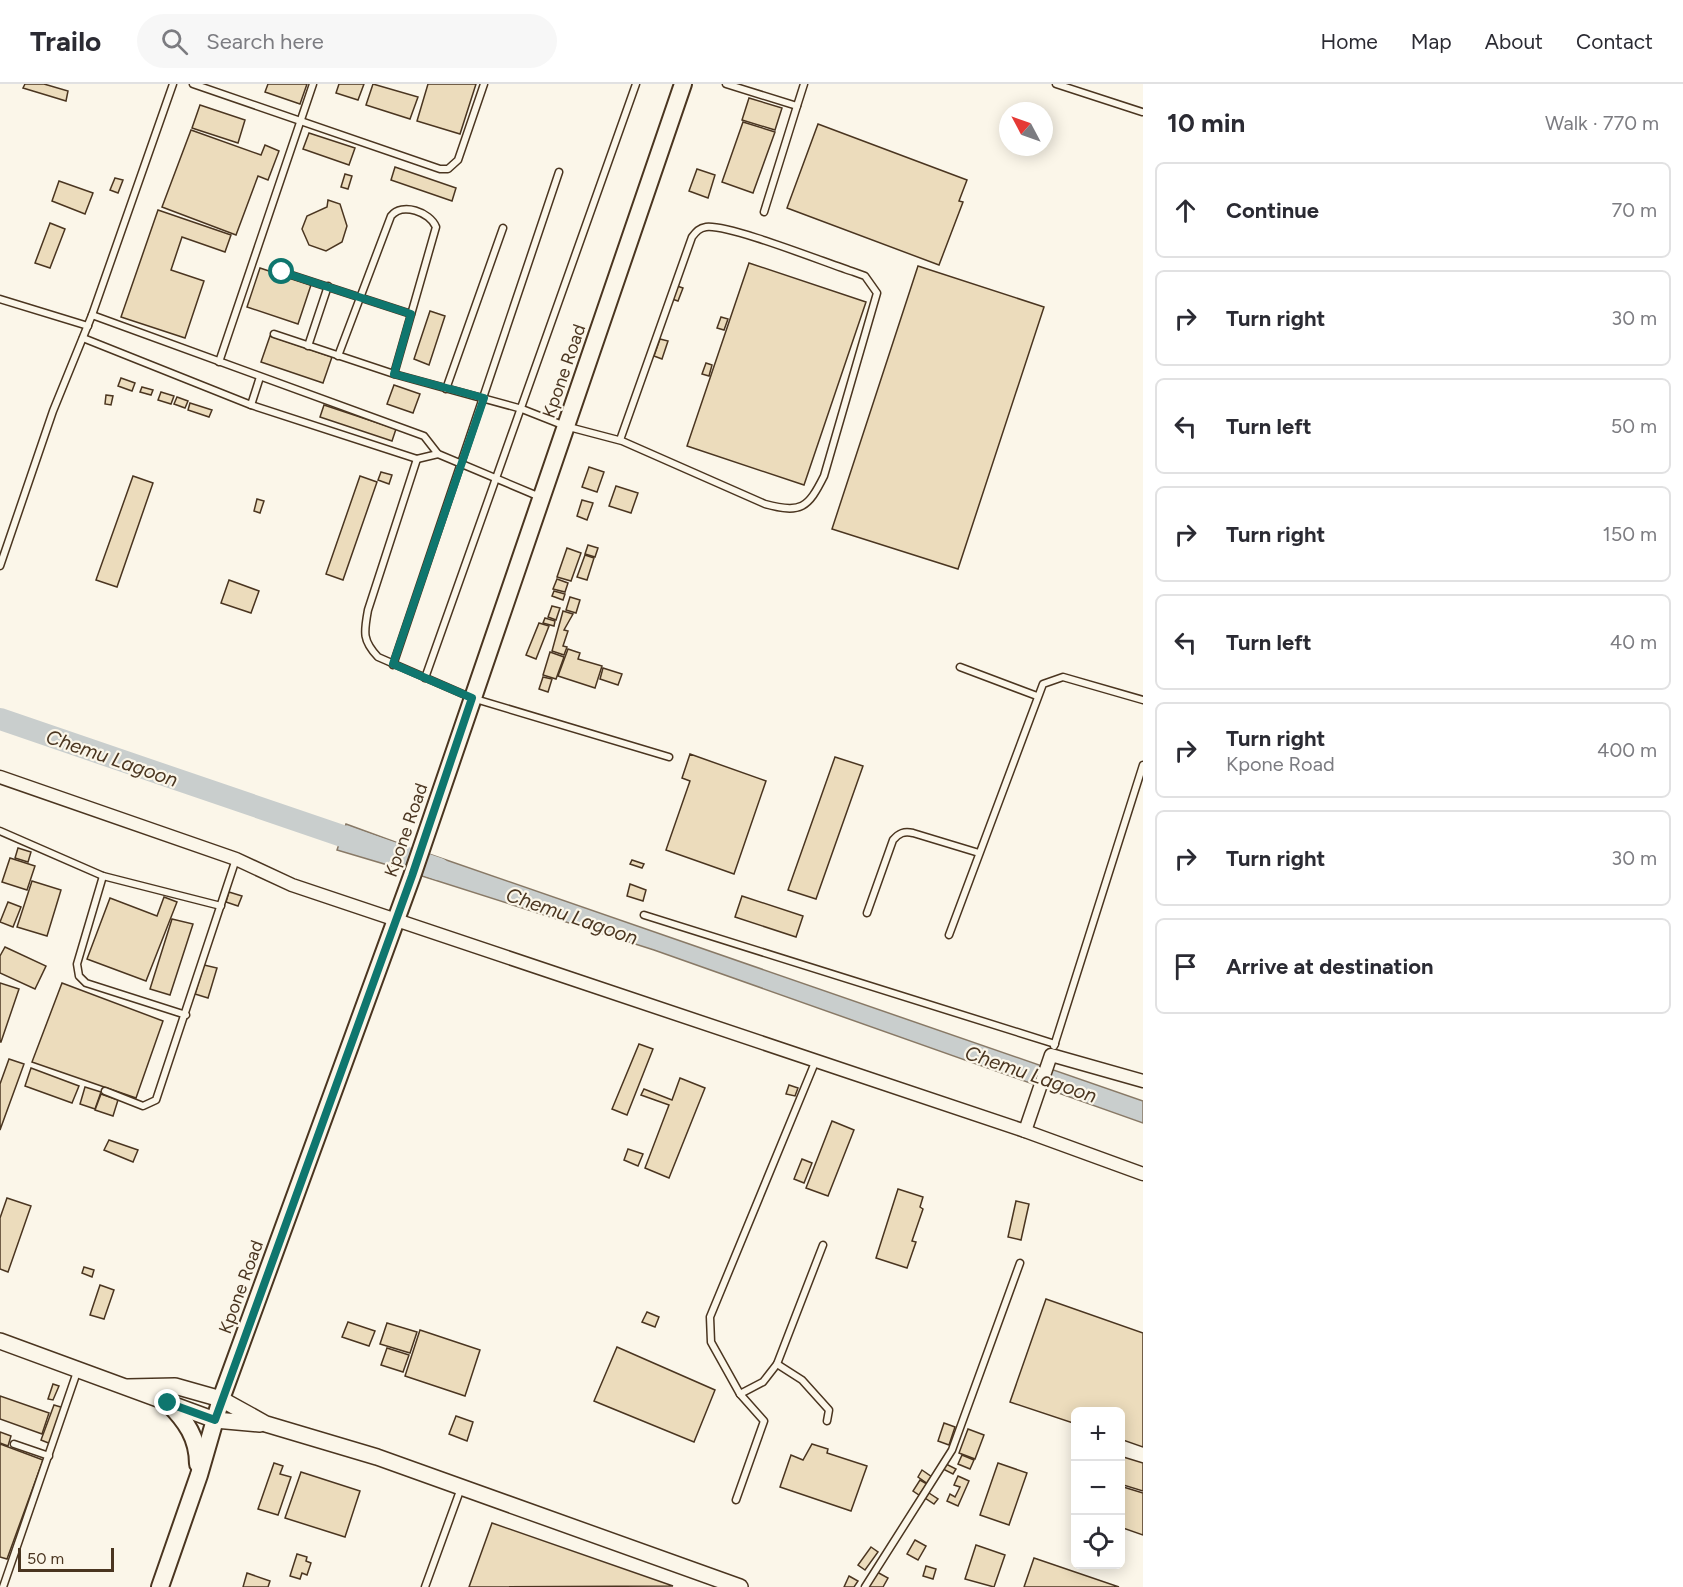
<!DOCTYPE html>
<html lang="en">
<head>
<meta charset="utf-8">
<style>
	:root { --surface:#fff; --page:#f7f7f7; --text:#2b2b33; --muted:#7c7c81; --line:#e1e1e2 }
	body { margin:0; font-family:Figtree,sans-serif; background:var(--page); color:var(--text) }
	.controls { position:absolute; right:18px; bottom:18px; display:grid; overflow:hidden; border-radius:9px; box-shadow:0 3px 15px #0003 }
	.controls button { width:54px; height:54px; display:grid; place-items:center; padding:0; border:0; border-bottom:2px solid var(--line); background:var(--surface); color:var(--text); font:30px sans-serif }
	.compass { position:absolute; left:999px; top:18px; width:54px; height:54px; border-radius:50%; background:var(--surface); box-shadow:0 3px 15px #0003; rotate:311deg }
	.scale { position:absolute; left:18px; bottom:15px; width:96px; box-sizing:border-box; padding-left:6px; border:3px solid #4a3520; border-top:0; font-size:16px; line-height:21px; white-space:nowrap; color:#4a3520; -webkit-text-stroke:4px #fbf6e9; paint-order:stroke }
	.stop { position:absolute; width:18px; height:18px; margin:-14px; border:4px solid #0f766e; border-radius:50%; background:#fff }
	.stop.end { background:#0f766e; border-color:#fff; box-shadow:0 2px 6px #0008 }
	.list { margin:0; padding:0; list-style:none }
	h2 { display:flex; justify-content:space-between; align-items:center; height:78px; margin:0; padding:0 24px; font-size:26px }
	h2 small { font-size:20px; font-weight:400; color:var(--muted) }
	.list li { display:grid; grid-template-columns:39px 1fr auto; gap:18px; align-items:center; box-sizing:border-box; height:96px; margin:0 12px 12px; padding:0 12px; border:2px solid var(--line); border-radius:9px }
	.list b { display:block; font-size:22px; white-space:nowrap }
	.list p { margin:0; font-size:20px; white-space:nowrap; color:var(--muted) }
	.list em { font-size:20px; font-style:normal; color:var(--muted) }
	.icon { flex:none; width:33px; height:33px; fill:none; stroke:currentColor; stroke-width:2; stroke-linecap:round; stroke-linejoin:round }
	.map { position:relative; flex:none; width:1143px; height:1503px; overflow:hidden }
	header { display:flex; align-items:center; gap:36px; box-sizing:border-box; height:84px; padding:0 30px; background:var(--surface); border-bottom:2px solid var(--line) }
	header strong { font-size:28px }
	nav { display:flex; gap:33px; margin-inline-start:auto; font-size:21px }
	.search { width:420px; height:54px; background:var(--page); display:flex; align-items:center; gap:15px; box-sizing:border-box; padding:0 21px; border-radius:33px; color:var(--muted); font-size:22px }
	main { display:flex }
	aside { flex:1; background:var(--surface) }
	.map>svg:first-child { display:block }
	.water { fill:#c9cecd; stroke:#887966; stroke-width:1.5 }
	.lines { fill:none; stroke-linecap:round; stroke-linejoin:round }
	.river { stroke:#c9cecd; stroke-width:22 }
	.building { fill:#ecdcbc; stroke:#4a3520; stroke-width:1.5 }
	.service-casing { stroke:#4a3520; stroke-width:9 }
	.minor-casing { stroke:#4a3520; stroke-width:15 }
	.tertiary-casing { stroke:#4a3520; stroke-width:18 }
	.secondary-casing { stroke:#4a3520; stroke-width:20 }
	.service { stroke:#fbf6e9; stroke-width:6 }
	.minor { stroke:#fbf6e9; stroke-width:12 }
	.tertiary { stroke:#fbf6e9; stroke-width:15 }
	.secondary { stroke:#fbf6e9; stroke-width:16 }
	.route { stroke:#0f766e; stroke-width:8 }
	.labels { text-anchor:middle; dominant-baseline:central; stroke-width:4.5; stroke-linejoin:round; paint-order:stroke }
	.street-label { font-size:18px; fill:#4a3520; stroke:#fbf6e9 }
	.water-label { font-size:20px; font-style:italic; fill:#4a3520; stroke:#fbf6e9 }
</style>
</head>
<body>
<header>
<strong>Trailo</strong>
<div class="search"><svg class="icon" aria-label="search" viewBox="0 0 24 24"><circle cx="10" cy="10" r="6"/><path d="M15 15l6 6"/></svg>Search here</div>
<nav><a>Home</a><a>Map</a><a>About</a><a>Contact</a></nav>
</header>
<main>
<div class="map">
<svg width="1143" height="1503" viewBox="0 0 1143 1503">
	<rect width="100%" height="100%" fill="#fbf6e9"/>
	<g class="water">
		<path d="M346 740 398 759 391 782 337 766Z"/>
		<path d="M429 770 1143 1017V1039L654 866 422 792Z"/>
	</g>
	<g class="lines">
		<path class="river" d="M0 635 439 785"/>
	</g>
	<g class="building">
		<path d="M25 0H44L68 7 66 17 23 4Z"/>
		<path d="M268 0H307L300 20 265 8Z"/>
		<path d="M339 0H364L358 16 336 9Z"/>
		<path d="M373 0 418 13 410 35 366 21Z"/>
		<path d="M428 0H476L460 50 417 37Z"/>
		<path d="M749 14 782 24 775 46 742 36Z"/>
		<path d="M200 21 245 36 238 59 192 44Z"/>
		<path d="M743 38 775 48 753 109 722 98Z"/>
		<path d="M818 40 967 96 959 117 963 118 939 181 787 124Z"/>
		<path d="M191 46 261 71 265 61 279 67 268 96 258 92 236 151 162 123Z"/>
		<path d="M309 49 355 64 349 81 303 65Z"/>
		<path d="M395 83 456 104 452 117 391 96Z"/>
		<path d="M697 85 715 91 708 114 689 107Z"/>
		<path d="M345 90 352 92 348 105 341 103Z"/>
		<path d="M115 94 123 96 118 109 110 106Z"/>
		<path d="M59 97 93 109 85 130 52 117Z"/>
		<path d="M328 116 340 120 347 142 342 158 326 167 309 161 302 145 307 132 327 123Z"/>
		<path d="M158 126 231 151 225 168 182 153 171 186 204 197 185 254 121 233Z"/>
		<path d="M50 139 65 145 50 184 35 179Z"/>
		<path d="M749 179 866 218 804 401 687 362Z"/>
		<path d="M918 182 1044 223 958 485 832 445Z"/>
		<path d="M260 184 311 201 298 240 247 223Z"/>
		<path d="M677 202 683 204 678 217 672 215Z"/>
		<path d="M430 227 445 232 429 281 414 275Z"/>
		<path d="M721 233 728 235 724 246 717 244Z"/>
		<path d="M270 252 332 273 323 299 261 278Z"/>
		<path d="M660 255 668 257 662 275 654 272Z"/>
		<path d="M706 279 712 281 709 292 702 290Z"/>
		<path d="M121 294 135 299 132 307 118 302Z"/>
		<path d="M394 301 420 310 413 329 387 320Z"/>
		<path d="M142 303 153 306 151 311 140 308Z"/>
		<path d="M161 308 174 312 171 320 158 316Z"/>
		<path d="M106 311 113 312 111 321 105 320Z"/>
		<path d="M177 313 188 317 185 324 174 320Z"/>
		<path d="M190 319 212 326 209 333 188 326Z"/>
		<path d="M324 321 396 345 392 357 320 333Z"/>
		<path d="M589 383 604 388 597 408 582 403Z"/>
		<path d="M381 388 392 391 389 400 378 396Z"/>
		<path d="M133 392 153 399 117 503 96 496Z"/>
		<path d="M360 392 377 398 343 496 326 490Z"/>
		<path d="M616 402 638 409 631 429 609 422Z"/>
		<path d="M257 415 264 417 260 429 254 427Z"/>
		<path d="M582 416 593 419 587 436 577 432Z"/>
		<path d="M588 461 598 464 595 473 585 470Z"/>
		<path d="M567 464 581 469 571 497 557 493Z"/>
		<path d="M585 471 594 474 587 496 577 493Z"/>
		<path d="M557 495 568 499 565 508 553 505Z"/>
		<path d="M229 496 259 507 251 529 221 519Z"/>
		<path d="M554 507 565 510 563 516 552 512Z"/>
		<path d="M570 513 580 516 576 529 566 526Z"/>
		<path d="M552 522 560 524 556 536 548 533Z"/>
		<path d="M563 527 573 530 564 546 568 547 563 562 567 563 564 571 552 567Z"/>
		<path d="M545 534 555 537 554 542 543 539Z"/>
		<path d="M539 539 549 542 536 575 526 571Z"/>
		<path d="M568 565 580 569 578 575 602 582 595 604 558 592Z"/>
		<path d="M550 568 564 573 556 595 543 591Z"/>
		<path d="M603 584 622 590 618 601 600 595Z"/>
		<path d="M543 593 552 595 548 608 539 605Z"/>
		<path d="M690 670 766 697 734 790 666 766 690 697 682 694Z"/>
		<path d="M835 673 863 682 816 815 788 806Z"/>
		<path d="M18 764 31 768 28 778 15 774Z"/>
		<path d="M10 774 35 782 27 806 2 798Z"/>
		<path d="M632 776 644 780 642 784 630 780Z"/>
		<path d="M32 797 61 806 47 852 17 843Z"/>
		<path d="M630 800 646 806 643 817 627 812Z"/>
		<path d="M229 808 242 812 238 822 226 818Z"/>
		<path d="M742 812 803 832 796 853 735 833Z"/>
		<path d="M164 813 177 818 146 897 87 875 110 814 157 832Z"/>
		<path d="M8 818 21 823 13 843 0 838Z"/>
		<path d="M172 835 193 840 170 911 150 905Z"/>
		<path d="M5 863 46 882 35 905 0 889V872Z"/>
		<path d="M204 881 217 884 208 914 195 910Z"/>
		<path d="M0 899 19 905 1 958H0Z"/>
		<path d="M62 899 163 937 136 1014 32 978Z"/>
		<path d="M639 960 653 965 627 1031 612 1025Z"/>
		<path d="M9 975 24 980 0 1046V1000Z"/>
		<path d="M31 984 79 1002 72 1019 25 1002Z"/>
		<path d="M680 994 705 1004 669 1094 645 1084 669 1021 641 1011 644 1005 672 1016Z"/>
		<path d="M789 1001 798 1004 795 1012 786 1010Z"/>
		<path d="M85 1003 101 1008 95 1025 80 1020Z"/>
		<path d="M101 1010 118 1016 113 1032 95 1026Z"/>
		<path d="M832 1037 854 1046 828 1112 806 1104Z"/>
		<path d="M109 1056 138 1066 133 1078 104 1066Z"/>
		<path d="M628 1065 643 1070 638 1082 624 1076Z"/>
		<path d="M802 1075 812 1079 804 1099 794 1095Z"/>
		<path d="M898 1105 923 1113 920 1123 923 1125 912 1157 916 1158 907 1184 876 1174Z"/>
		<path d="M7 1114 31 1122 8 1188 0 1185V1134Z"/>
		<path d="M1016 1117 1029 1120 1021 1156 1008 1153Z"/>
		<path d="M84 1183 94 1186 92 1193 82 1189Z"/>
		<path d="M100 1201 114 1206 104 1235 90 1231Z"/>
		<path d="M1046 1215 1143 1249V1363L1120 1355V1328H1076V1340L1010 1318Z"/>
		<path d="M647 1228 659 1233 655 1243 642 1238Z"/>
		<path d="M348 1238 375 1247 369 1262 342 1253Z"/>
		<path d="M387 1239 417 1248 410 1269 380 1260Z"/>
		<path d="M420 1246 480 1266 465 1312 405 1292Z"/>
		<path d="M617 1263 715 1306 694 1358 594 1317Z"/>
		<path d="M387 1264 409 1271 403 1288 381 1281Z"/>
		<path d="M53 1300 59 1302 53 1316 48 1315Z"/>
		<path d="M0 1312 49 1329 42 1350 0 1335Z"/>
		<path d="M54 1321 64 1324 51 1360 41 1356Z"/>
		<path d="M456 1332 473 1338 467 1357 449 1350Z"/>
		<path d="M944 1339 955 1343 949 1361 938 1357Z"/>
		<path d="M968 1345 984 1351 975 1375 959 1369Z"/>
		<path d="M0 1348 11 1352 8 1362 0 1359Z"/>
		<path d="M0 1360 43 1376 7 1475 0 1473Z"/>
		<path d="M812 1360 828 1365 827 1369 867 1382 851 1427 780 1403 791 1371 803 1376Z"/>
		<path d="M962 1371 974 1376 970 1385 958 1380Z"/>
		<path d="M1120 1372 1143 1379V1407L1120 1400Z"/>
		<path d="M274 1379 283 1382 280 1390 291 1393 278 1431 258 1425Z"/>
		<path d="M998 1379 1027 1389 1009 1441 980 1431Z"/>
		<path d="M946 1380 956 1385 953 1390 943 1385Z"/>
		<path d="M922 1386 932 1393 928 1400 918 1393Z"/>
		<path d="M301 1388 360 1407 345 1453 285 1434Z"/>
		<path d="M958 1392 969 1397 958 1422 947 1417 950 1410 955 1413 960 1403 954 1401Z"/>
		<path d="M920 1396 927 1400 919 1411 913 1407Z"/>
		<path d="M1120 1402 1143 1409V1451L1120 1443Z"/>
		<path d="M929 1409 938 1415 934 1420 925 1414Z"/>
		<path d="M492 1439 673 1502 469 1503Z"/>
		<path d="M915 1456 926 1462 918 1476 907 1470Z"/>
		<path d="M976 1461 1005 1471 994 1503 965 1495Z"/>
		<path d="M871 1463 878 1468 865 1486 858 1481Z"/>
		<path d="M297 1470 307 1473 306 1477 311 1479 307 1491 302 1489 300 1495 290 1492Z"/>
		<path d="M1034 1474 1119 1503H1024Z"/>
		<path d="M926 1482 936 1485 933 1495 923 1492Z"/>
		<path d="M877 1488 888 1494 883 1503H869Z"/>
		<path d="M247 1489 270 1497 268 1503H243Z"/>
		<path d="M849 1492 858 1497 854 1503H844Z"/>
	</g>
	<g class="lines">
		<g class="service-casing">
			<g id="service">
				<path d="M193 0 440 85H448L458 76 484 0"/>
				<path d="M726 0 797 22 764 128"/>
				<path d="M1056 0 1142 28"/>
				<path d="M797 22 804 0"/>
				<path d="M282 188 411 230"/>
				<path d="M0 215 88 242"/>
				<path d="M92 231 424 352 438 370 540 413"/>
				<path d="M274 250 394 290 522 325 565 342 622 357 765 420C801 430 808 424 824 392L877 209 865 192 854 188C826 179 729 140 706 143 699 144 696 148 692 153L620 356"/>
				<path d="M83 254 251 321 417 375 438 370"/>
				<path d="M308 262 328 202"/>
				<path d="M338 272 391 132C402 118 430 128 436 143L394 290"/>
				<path d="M219 278 313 0"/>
				<path d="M446 305 503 144"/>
				<path d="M251 321 260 293"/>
				<path d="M417 375 368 526C364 548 362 556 378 573L472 614 669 673"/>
				<path d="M0 482 53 327 92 231 173 0"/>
				<path d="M393 581 559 88"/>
				<path d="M960 583 1037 612"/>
				<path d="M425 594 636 0"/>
				<path d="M0 747 103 792"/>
				<path d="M867 829 893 756C899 749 904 747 913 749L979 769"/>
				<path d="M644 831 1055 960"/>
				<path d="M949 851 1043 600 1063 593 1143 616"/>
				<path d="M186 931 86 899 79 892 77 880 103 792 221 822"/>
				<path d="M1054 962 1143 681"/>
				<path d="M105 1007 143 1022 156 1016 236 775"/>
				<path d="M777 1280 802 1296 829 1326 827 1337"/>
				<path d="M740 1310 763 1298 777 1280 823 1161"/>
				<path d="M14 1360 49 1372"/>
				<path d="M736 1416 764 1337 740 1310 711 1258 710 1233 816 976"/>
				<path d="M3 1503 78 1285"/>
				<path d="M425 1503 461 1404"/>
				<path d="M865 1503 952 1366 1020 1179"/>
			</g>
		</g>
		<g class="minor-casing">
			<g id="minor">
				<path d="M0 693 236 775 292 801 1025 1047 1143 1090"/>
				<path d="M1025 1047 1051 971 1143 997"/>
			</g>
		</g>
		<g class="tertiary-casing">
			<g id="tertiary">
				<path d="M0 1257 215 1336 260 1340"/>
				<path d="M128 1303 175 1302 221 1315 266 1340 377 1373 740 1503"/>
			</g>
		</g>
		<g class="secondary-casing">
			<g id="secondary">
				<path d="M168 1319C186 1337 198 1354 198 1380"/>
				<path d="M160 1503 199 1391 221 1315 412 792 683 0"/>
			</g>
		</g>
		<use href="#service" class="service"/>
		<use href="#minor" class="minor"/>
		<use href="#tertiary" class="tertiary"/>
		<use href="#secondary" class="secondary"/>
	</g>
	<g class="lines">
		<path class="route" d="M168 1319 215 1336 412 792 472 614 393 580 484 314 394 290 411 230 282 188"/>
	</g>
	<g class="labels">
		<g class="street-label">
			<text transform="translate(564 287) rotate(-71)">Kpone Road</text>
			<text transform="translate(406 746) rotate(-71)">Kpone Road</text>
			<text transform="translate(241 1203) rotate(-70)">Kpone Road</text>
		</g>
		<g class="water-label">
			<text transform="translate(112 674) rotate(19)">Chemu Lagoon</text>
			<text transform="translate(572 832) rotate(19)">Chemu Lagoon</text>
			<text transform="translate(1031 990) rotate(19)">Chemu Lagoon</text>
		</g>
	</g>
</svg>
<div class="controls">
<button>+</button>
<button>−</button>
<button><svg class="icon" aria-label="locate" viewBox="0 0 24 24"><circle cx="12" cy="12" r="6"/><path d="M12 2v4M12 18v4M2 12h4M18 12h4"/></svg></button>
</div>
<svg class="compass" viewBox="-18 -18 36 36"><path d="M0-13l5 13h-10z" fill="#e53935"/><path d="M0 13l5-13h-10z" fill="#7c7c81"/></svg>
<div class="scale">50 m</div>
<div class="stop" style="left:282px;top:188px"></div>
<div class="stop end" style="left:168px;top:1319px"></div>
</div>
<aside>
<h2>10 min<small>Walk · 770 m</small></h2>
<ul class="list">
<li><svg class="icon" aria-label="ahead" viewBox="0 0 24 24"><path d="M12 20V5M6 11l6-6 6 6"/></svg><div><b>Continue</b></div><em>70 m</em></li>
<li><svg class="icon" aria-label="right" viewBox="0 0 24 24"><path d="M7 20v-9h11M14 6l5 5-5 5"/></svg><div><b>Turn right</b></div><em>30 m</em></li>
<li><svg class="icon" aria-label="left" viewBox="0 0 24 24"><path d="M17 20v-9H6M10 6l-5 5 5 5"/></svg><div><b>Turn left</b></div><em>50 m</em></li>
<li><svg class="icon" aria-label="right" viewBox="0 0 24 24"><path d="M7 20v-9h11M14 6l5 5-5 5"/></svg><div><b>Turn right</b></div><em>150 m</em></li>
<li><svg class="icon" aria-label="left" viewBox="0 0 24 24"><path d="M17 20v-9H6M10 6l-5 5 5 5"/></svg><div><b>Turn left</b></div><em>40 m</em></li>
<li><svg class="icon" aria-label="right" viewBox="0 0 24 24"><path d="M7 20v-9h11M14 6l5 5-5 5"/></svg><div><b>Turn right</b><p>Kpone Road</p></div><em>400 m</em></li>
<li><svg class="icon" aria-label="right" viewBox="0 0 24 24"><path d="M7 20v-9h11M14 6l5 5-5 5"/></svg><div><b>Turn right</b></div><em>30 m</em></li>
<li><svg class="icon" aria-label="arrive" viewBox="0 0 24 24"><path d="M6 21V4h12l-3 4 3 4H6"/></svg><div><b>Arrive at destination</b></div></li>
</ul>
</aside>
</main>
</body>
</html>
